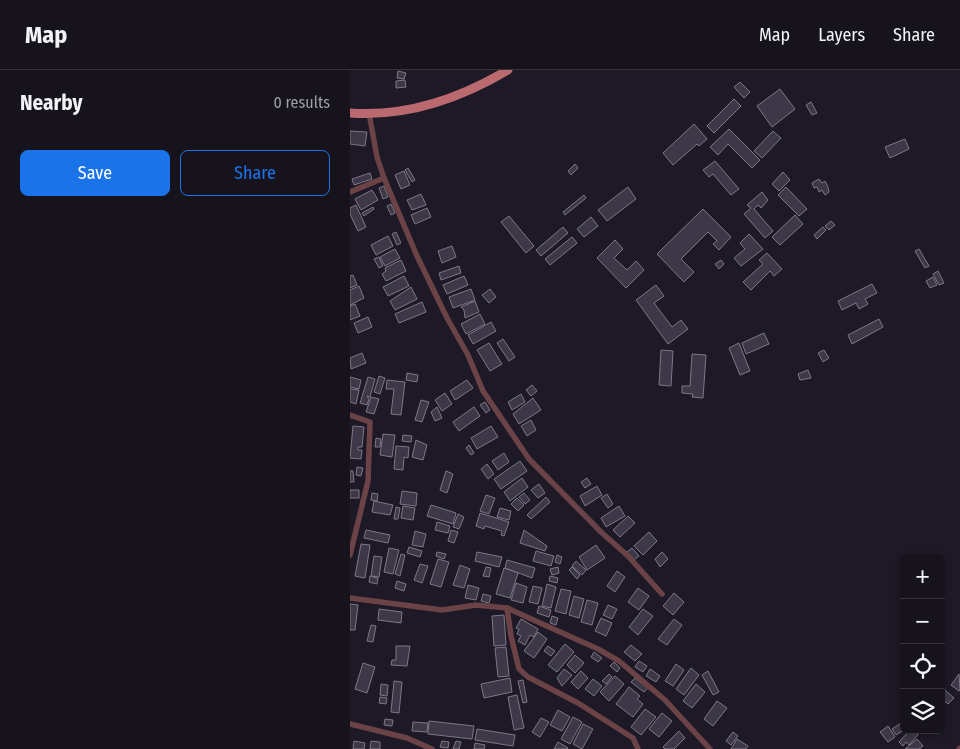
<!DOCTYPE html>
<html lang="en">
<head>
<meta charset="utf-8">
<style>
	:root { --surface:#16131c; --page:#232029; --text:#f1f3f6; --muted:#9e9ea3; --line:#35323b; --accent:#1a73e8 }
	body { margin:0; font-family:"Fira Sans Condensed",sans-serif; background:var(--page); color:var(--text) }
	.controls { position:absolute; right:15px; bottom:15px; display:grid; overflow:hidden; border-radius:8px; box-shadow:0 2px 8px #0003 }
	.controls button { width:45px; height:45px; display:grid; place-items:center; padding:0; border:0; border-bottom:1px solid var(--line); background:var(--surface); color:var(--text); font:25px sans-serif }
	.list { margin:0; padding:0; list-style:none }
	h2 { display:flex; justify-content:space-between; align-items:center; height:65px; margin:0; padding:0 20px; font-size:21px }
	h2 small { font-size:16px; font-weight:400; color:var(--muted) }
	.actions { display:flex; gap:10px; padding:15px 20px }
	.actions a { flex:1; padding:11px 0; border:1px solid var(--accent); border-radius:8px; text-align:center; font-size:18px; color:var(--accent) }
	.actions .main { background:var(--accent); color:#fff }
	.icon { flex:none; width:28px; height:28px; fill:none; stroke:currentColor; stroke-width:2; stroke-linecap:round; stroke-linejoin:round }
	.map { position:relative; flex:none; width:610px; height:679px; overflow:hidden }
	header { display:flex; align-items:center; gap:30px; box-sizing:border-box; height:70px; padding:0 25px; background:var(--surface); border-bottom:1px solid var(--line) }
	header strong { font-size:24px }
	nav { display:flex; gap:28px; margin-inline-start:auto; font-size:18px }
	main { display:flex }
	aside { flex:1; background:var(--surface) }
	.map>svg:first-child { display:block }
	.building { fill:#3d3847; stroke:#7d7889 }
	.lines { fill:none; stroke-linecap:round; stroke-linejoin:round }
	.street { stroke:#6b4346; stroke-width:5.5 }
	.primary { stroke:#ba696f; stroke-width:9 }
</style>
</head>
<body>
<header>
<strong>Map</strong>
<nav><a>Map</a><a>Layers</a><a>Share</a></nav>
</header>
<main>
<aside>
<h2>Nearby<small>0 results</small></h2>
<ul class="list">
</ul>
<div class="actions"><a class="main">Save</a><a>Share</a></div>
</aside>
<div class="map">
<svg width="610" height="679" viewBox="0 0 610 679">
	<rect width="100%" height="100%" fill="#1d1926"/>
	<g class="building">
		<path d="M48 1 56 3 54 9 47 8Z"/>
		<path d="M55 10 56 17 46 18V11Z"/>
		<path d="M390 12 400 22 394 28 384 17Z"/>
		<path d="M430 19 445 39 422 57 407 36Z"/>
		<path d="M384 29 391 36 364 63 357 56Z"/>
		<path d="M461 32 467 43 462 45 456 35Z"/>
		<path d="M344 54 357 69 349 76 347 74 323 95 313 83Z"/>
		<path d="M379 59 410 90 402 98 378 74 368 85 360 77Z"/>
		<path d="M0 61 17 62 15 76 0 74Z"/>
		<path d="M423 61 431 68 412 88 404 81Z"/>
		<path d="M555 69 559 79 540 88 535 77Z"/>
		<path d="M365 91 389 119 381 125 363 104 359 107 353 100Z"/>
		<path d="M225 94 228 98 221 105 218 101Z"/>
		<path d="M58 98 65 110 62 112 55 100Z"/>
		<path d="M54 101 60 115 51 119 45 105Z"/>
		<path d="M433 102 440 110 429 121 422 114Z"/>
		<path d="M20 103 22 109 4 115 2 109Z"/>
		<path d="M469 109 472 113 475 111 478 117 479 122 475 125 472 120 469 122 467 117 464 118 462 113Z"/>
		<path d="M34 116 38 127 33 129 29 118Z"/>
		<path d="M278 117 286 129 257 151 248 140Z"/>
		<path d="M436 117 457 139 449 146 428 125Z"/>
		<path d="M22 120 28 130 11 140 5 129Z"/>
		<path d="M412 122 418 130 411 138 408 135 404 139 423 161 415 168 394 144 401 138 397 135Z"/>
		<path d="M71 124 76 135 62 140 57 130Z"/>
		<path d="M234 125 236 128 215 145 213 142Z"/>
		<path d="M41 134 45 143 41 145 37 136Z"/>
		<path d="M6 135 16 157 8 161 0 144V138Z"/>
		<path d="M23 137 24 139 14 146 12 143Z"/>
		<path d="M77 138 81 147 65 154 61 145Z"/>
		<path d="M353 139 381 167 369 180 363 174 367 171 358 162 331 189 344 202 334 212 307 184Z"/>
		<path d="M445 145 453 154 430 175 422 167Z"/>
		<path d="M159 146 184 176 176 183 151 152Z"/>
		<path d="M241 147 248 156 234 167 227 159Z"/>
		<path d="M481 151 485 155 479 160 475 156Z"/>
		<path d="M213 157 218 163 191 186 186 180Z"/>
		<path d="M473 157 476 160 467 169 464 165Z"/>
		<path d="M46 162 51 173 47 175 42 164Z"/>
		<path d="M399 164 413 179 391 196 384 188 395 179 390 173Z"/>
		<path d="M38 166 43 176 26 185 21 175Z"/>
		<path d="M222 167 227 173 200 195 195 189Z"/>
		<path d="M265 170 273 179 264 188 277 200 286 191 294 200 276 218 247 188Z"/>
		<path d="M102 176 106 187 92 193 88 181Z"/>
		<path d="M45 179 50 188 35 196 30 187Z"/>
		<path d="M569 179 579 196 575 198 565 181Z"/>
		<path d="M417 183 432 199 424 206 420 201 401 220 393 212 413 194 409 190Z"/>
		<path d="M29 187 33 196 29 198 24 189Z"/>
		<path d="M51 190 56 201 36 211 32 204 36 201 35 198Z"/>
		<path d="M371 190 374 194 369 199 365 194Z"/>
		<path d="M109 196 111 203 91 210 89 203Z"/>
		<path d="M588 201 594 213 589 215 583 204Z"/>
		<path d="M3 205 7 215 0 218V206Z"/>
		<path d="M54 206 59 216 38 226 33 217Z"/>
		<path d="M114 206 118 215 97 224 93 215Z"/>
		<path d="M583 207 587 215 580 218 576 211Z"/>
		<path d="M522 214 527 223 515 229 518 234 509 239 506 233 492 240 488 231Z"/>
		<path d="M306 215 314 226 304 233 322 257 331 250 338 259 318 274 286 230Z"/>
		<path d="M9 216 14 228 0 235V220Z"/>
		<path d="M61 217 67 229 45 240 40 231Z"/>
		<path d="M121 219 125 230 103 238 99 227Z"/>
		<path d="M140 219 146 227 139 233 132 225Z"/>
		<path d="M125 231 129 242 115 248 114 240 111 237Z"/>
		<path d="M72 232 76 242 49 253 45 244Z"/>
		<path d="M5 234 10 246 0 250V236Z"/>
		<path d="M130 244 135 254 116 264 111 254Z"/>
		<path d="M18 247 22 257 8 263 4 253Z"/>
		<path d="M529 249 533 257 502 274 498 265Z"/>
		<path d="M141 252 146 261 123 274 118 265Z"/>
		<path d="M414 263 419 274 396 284 392 273Z"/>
		<path d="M153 269 165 287 159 291 147 273Z"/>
		<path d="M139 273 152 294 140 301 127 280Z"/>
		<path d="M389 273 400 301 390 305 379 278Z"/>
		<path d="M311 280 323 281 321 316 309 315Z"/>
		<path d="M474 280 479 288 473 292 468 283Z"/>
		<path d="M12 283 16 293 1 299 0 288Z"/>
		<path d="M342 284 356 285 353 328 342 327 343 324 332 323V316H340Z"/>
		<path d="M458 300 461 308 450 310 448 304Z"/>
		<path d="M57 303 68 305 67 312 56 310Z"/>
		<path d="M29 306 35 308 30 324 24 322Z"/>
		<path d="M0 307 11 310 9 319 0 317Z"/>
		<path d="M18 307 25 309 20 327 17 326 19 329 17 335 10 333Z"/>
		<path d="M37 310 55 312 51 345 41 344 44 319H36Z"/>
		<path d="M117 310 123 318 105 330 100 321Z"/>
		<path d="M182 315 187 321 181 326 176 320Z"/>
		<path d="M0 319 9 320 6 334 0 332Z"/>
		<path d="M95 323 102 334 92 341 85 330Z"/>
		<path d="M171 324 175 332 162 340 158 332Z"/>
		<path d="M21 327 29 329 24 344 16 342Z"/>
		<path d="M183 328 191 340 169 354 163 344Z"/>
		<path d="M71 330 79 332 72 352 65 350Z"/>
		<path d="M135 332 140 340 136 343 130 335Z"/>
		<path d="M87 337 92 348 85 351 81 342Z"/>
		<path d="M124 337 130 346 109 361 103 352Z"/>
		<path d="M181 350 186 360 177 366 171 356Z"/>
		<path d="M3 356 14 357 12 377H8V380H12L11 389 0 388Z"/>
		<path d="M141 356 148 367 127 379 121 368Z"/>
		<path d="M33 364 45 365 42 387 30 385Z"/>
		<path d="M53 365 62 366 61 372 52 371Z"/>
		<path d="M26 368 31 369 30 377H25Z"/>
		<path d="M66 370 77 375 73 390 62 387Z"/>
		<path d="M119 375 124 383 121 385 116 378Z"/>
		<path d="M46 376 59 377 58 388 54 387 53 400 44 399Z"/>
		<path d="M154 383 159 392 148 400 142 391Z"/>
		<path d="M170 391 177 401 151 419 144 409Z"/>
		<path d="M137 394 144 404 138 409 131 399Z"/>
		<path d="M7 397 13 398 11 406 6 405Z"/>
		<path d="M0 401H3L4 412H0Z"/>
		<path d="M96 401 103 404 97 423 90 420Z"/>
		<path d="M172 408 178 417 160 431 154 422Z"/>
		<path d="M237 408 241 414 235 418 231 412Z"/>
		<path d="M189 414 195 423 188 428 181 420Z"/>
		<path d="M247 416 252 425 235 436 230 426Z"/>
		<rect x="0" y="420" width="9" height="8"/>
		<path d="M52 421 67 423 66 436 50 434Z"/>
		<path d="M22 423 28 424 27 431 21 430Z"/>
		<path d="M174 423 180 430 175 434 169 427Z"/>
		<path d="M257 424 263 434 258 438 251 428Z"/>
		<path d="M136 425 145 428 139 444 130 441Z"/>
		<path d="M196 427 200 432 181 449 177 445Z"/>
		<path d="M167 428 174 435 168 441 161 434Z"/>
		<path d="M24 431 43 435 40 445 22 442Z"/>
		<path d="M81 435 106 443 103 454 77 446Z"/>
		<path d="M53 436 65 438 63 450 51 448Z"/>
		<path d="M269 436 275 446 256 457 251 448Z"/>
		<path d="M46 437 50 438 48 449H44Z"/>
		<path d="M150 438 161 441 159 450 147 447Z"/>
		<path d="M130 443 159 452 154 466 151 465 152 461 135 456 134 459 126 456Z"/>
		<path d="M108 444 114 447 109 459 103 457Z"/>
		<path d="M278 446 285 453 270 467 263 460Z"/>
		<path d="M87 452 100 456 98 463 85 460Z"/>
		<path d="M16 460 40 465 38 473 14 468Z"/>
		<path d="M101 460 108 462 104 473 98 471Z"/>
		<path d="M174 460 197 476 195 481 170 473Z"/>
		<path d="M65 461 76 464 73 477 62 475Z"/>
		<path d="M299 462 307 471 293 485 284 476Z"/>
		<path d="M11 474 20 475 15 508 5 506Z"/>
		<path d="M246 475 255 488 237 500 229 487Z"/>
		<path d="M59 477 72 481 70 487 57 483Z"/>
		<path d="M39 478 49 480 43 504 34 502Z"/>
		<path d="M282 478 289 486 284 490 277 482Z"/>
		<path d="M186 481 204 486 201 496 183 491Z"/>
		<path d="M87 482 96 484 94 489 86 486Z"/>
		<path d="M127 482 152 487 149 497 125 491Z"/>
		<path d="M312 482 318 489 310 497 305 489Z"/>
		<path d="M51 484 55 485 50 506 45 504Z"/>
		<path d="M207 485 212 487 210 494 205 492Z"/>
		<path d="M24 486 32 487 29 507 21 506Z"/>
		<path d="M88 489 99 492 91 517 80 514Z"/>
		<path d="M157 490 185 498 182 508 155 498Z"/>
		<path d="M226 491 236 500 232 505 222 496Z"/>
		<path d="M70 494 78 496 72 513 64 510Z"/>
		<path d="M110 495 120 499 114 518 103 515Z"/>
		<path d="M136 497 141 498 139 507 133 506Z"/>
		<path d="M208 497 209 503 202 505 200 499Z"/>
		<path d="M222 497 230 505 227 509 219 500Z"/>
		<path d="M154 498 168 503 160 528 146 524Z"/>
		<path d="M267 501 275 507 265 522 257 516Z"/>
		<path d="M20 506 28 508 27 514 19 512Z"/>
		<path d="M200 506 208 508 207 513 199 511Z"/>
		<path d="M47 511 56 514 54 521 45 518Z"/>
		<path d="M166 513 177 517 173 533 161 530Z"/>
		<path d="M197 514 206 517 201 538 192 536Z"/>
		<path d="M118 515 129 518 126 530 115 528Z"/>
		<path d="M183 516 192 518 188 534 179 532Z"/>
		<path d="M288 518 299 526 289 540 278 532Z"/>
		<path d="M211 519 221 521 216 544 205 541Z"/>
		<path d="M324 523 334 532 323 545 313 536Z"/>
		<path d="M133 524 141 526 139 533 131 531Z"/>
		<path d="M224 526 234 529 229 548 219 545Z"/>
		<path d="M237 530 248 533 242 555 231 552Z"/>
		<path d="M0 534 8 535 5 560H0Z"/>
		<path d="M258 535 267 539 262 549 253 545Z"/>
		<path d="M189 536 201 540 199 547 187 543Z"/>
		<path d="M29 539 52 542 51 553 28 550Z"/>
		<path d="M293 539 303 546 288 565 279 557Z"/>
		<path d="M154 545 156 575 144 576 142 546Z"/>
		<path d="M202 546 208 548 206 555 200 553Z"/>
		<path d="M251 548 262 553 256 566 245 561Z"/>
		<path d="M171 549 188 559 184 567 180 565 175 575 168 571 171 566 167 564 169 559 166 558Z"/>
		<path d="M324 549 332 555 317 575 308 569Z"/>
		<path d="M21 555 26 556 23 572 17 571Z"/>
		<path d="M188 562 197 569 184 588 174 581Z"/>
		<path d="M215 574 224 582 207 602 198 595Z"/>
		<path d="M281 575 292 584 285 591 274 582Z"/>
		<path d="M46 576H60L57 596 41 595 42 590H46Z"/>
		<path d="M198 576 205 581 201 586 194 581Z"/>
		<path d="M156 577 159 606 148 607 145 578Z"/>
		<path d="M244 582 252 588 248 592 241 587Z"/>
		<path d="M225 585 234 593 225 603 217 595Z"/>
		<path d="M289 591 297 596 293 602 285 597Z"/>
		<path d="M264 592 270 598 267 602 260 596Z"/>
		<path d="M13 593 25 597 17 623 5 619Z"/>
		<path d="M326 594 334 600 323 616 315 611Z"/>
		<path d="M341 598 349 605 334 625 326 619Z"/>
		<path d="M214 599 222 605 212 616 207 608Z"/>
		<path d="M300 599 310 606 306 612 296 606Z"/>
		<path d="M231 601 238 608 228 619 221 612Z"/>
		<path d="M358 601 369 622 363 625 352 605Z"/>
		<path d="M259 604 262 607 256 614 252 611Z"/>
		<path d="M609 604 610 620 609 621 601 615Z"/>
		<path d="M265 606 274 614 259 631 250 622Z"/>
		<path d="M160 608 162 622 134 628 131 614Z"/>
		<path d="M285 608 298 618 294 622 281 612Z"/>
		<path d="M243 609 252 616 244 626 235 619Z"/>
		<path d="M173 610 177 632 173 633 168 611Z"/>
		<path d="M44 611 52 612 49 643 41 642Z"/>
		<path d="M31 614 38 615 37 626 30 625Z"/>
		<path d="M346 614 355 622 342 638 333 631Z"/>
		<path d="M279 617 290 626 287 629 293 634 283 647 266 634Z"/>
		<path d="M595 620 604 628 598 634 591 628Z"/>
		<path d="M167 625 174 658 164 660 158 627Z"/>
		<path d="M30 627 37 628 36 634 29 633Z"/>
		<path d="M367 631 377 638 363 656 354 649Z"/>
		<path d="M295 639 306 647 291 665 281 657Z"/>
		<path d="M208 640 220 647 212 661 200 655Z"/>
		<path d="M312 643 322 651 309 667 299 659Z"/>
		<path d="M223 647 232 652 220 674 211 669Z"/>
		<path d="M191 648 199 652 190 667 182 662Z"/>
		<path d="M35 649 43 650 42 656 34 655Z"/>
		<path d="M79 651 124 656 122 669 78 664Z"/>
		<path d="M554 651V660L546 665 542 659Z"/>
		<path d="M63 652 78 653 77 662 62 661Z"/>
		<path d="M233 654 243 659 232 679 223 674Z"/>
		<path d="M538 656 545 667 538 672 530 662Z"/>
		<path d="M127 659 165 665 163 676 125 670Z"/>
		<path d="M560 660H564L568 665 559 675 556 672 553 676 549 672Z"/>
		<path d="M329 661 335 668 324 679H315L313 677Z"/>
		<path d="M383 662 388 666 381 675 376 671Z"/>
		<path d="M387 669 398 676 396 679H381Z"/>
		<path d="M567 669 573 676 569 679H555Z"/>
		<path d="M4 671 15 673 14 679H3Z"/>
		<path d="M21 671 30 672V679H20Z"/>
		<path d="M92 671 99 672 98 678 90 677Z"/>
		<path d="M106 671 111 672 109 679H103Z"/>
		<path d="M208 672 218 678 217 679H204Z"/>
		<path d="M125 673 135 675 134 679H124Z"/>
	</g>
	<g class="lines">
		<g class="street">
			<path d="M19 43 27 87 34 108 67 186 97 248 118 285 133 321 179 389 251 462 278 486 312 524"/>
			<path d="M0 122 34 108"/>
			<path d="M0 345 20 352 18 411 0 485"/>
			<path d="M0 528 92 540 126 535 157 538 248 579 269 591 315 630 360 679"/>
			<path d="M157 538 161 566 169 599 178 607 228 633 283 668 288 679"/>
			<path d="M0 654 57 668 82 679"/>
			<path d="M609 679 610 678"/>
		</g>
		<path class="primary" d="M0 43C56 47 111 28 158 0"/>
	</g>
</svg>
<div class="controls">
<button>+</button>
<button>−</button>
<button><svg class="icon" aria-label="locate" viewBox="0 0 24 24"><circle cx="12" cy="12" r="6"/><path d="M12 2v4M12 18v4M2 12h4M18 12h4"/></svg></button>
<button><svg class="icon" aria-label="layers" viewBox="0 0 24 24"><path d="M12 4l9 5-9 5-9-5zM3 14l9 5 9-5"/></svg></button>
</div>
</div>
</main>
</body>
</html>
